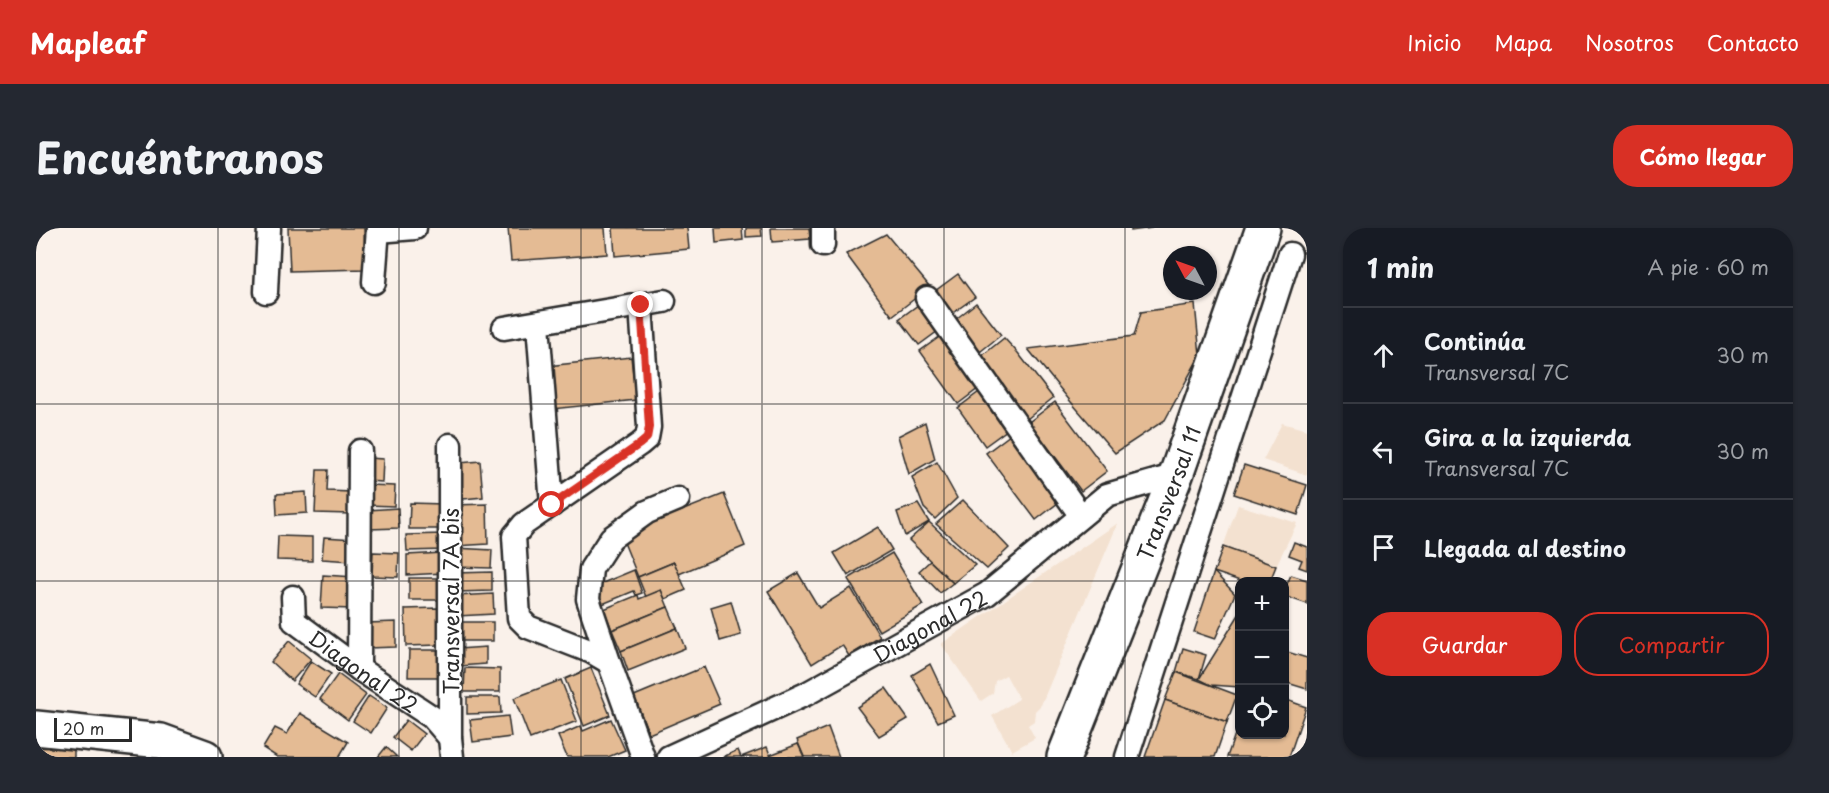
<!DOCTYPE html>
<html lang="es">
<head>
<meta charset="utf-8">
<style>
	:root { --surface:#171b24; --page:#242831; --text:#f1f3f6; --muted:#9ea1a6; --line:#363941; --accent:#d93025 }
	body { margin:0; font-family:"Playpen Sans",sans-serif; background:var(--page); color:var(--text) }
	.controls { position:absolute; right:18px; bottom:18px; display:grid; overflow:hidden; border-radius:12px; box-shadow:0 2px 4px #0004 }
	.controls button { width:54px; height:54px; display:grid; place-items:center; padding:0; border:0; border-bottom:2px solid var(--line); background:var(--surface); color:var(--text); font:30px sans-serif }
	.compass { position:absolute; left:1127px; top:18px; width:54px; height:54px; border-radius:50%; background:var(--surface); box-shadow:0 2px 4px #0004; rotate:311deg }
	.scale { position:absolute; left:18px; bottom:15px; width:78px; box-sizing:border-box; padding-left:6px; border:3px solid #2b2b2b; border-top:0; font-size:16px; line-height:21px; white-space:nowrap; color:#2b2b2b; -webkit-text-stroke:4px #fff; paint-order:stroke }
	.stop { position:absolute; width:18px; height:18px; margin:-14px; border:4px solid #d93025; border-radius:50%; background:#fff }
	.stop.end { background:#d93025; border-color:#fff; box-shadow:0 2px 6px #0008 }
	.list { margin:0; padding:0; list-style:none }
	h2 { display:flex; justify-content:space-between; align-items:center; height:78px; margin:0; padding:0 24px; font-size:26px }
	h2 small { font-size:20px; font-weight:400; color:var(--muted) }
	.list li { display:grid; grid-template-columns:39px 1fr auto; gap:18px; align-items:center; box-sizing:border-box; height:96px; padding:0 24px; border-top:2px solid var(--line) }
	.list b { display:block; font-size:22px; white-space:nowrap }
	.list p { margin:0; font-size:20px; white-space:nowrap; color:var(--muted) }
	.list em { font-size:20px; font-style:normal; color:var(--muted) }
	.actions { display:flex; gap:12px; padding:18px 24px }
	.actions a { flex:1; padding:14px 0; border:2px solid var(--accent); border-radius:24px; text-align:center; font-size:21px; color:var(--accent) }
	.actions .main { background:var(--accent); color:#fff }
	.icon { flex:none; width:33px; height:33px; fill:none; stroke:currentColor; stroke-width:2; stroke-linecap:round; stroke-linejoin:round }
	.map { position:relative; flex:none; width:1271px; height:529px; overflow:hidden; border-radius:24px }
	header { display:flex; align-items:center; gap:36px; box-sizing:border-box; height:84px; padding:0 30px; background:var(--accent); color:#fff }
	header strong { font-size:28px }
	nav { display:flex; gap:33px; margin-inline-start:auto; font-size:21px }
	.intro { display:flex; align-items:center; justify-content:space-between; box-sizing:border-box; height:144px; padding:0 36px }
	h1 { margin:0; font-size:42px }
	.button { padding:15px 27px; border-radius:24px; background:var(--accent); color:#fff; font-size:21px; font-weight:700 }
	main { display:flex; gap:36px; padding:0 36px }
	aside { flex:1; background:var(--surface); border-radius:24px; box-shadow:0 2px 4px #0004 }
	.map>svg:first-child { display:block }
	.built { fill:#f3e1d0 }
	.building { fill:#e4bb94; stroke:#2b2b2b; stroke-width:1.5 }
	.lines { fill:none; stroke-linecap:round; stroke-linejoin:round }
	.street-casing { stroke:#2b2b2b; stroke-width:27 }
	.secondary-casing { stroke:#2b2b2b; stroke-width:38 }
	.street { stroke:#fff; stroke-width:22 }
	.secondary { stroke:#fff; stroke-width:33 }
	.route { stroke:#d93025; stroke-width:8 }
	.grid { fill:none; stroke:#2b2b2b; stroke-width:1.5; stroke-opacity:0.55 }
	.labels { text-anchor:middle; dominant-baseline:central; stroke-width:5; stroke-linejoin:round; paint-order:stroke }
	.street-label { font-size:21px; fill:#2b2b2b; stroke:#fff }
</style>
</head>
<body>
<header>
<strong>Mapleaf</strong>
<nav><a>Inicio</a><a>Mapa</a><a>Nosotros</a><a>Contacto</a></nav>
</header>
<div class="intro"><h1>Encuéntranos</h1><a class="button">Cómo llegar</a></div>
<main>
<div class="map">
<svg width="1271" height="529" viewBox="0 0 1271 529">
	<rect width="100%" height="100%" fill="#faf1ea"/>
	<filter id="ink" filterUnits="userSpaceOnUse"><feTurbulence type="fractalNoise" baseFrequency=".0167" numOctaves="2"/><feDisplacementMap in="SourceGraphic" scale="12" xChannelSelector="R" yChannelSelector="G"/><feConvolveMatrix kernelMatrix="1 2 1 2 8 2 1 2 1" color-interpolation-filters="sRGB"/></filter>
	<g filter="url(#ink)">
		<g class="built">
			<path d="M1246 195 1271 202V247L1227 232Z"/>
			<path d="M1202 277 1261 295 1240 338 1187 319Z"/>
			<path d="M1082 295 1005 477 999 483 998 493 992 497 999 510 976 523 956 488 983 471 970 447 959 453 957 465 945 473 905 416Z"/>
		</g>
		<g class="building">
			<path d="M252 0H328L329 41 254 43Z"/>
			<path d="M472 0H569L571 26 475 33Z"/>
			<path d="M577 0H651L653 21 579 28Z"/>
			<path d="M679 0H706L707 12 680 15Z"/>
			<path d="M710 0H725L726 8 710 9Z"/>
			<path d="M735 0H773L774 11 736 14Z"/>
			<path d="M1095 0H1116L1095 3Z"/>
			<path d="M850 6 894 59 856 88 810 26Z"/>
			<path d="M922 46 939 69 911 89 895 66Z"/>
			<path d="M886 74 906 100 883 117 863 91Z"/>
			<path d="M940 75 965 107 940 127 915 95Z"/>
			<path d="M1159 76 1164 127 1129 192 1079 225 1035 174 992 121 1098 108 1105 84Z"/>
			<path d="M909 105 947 157 922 176 884 123Z"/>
			<path d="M968 110 982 125 1017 170 991 191 942 131Z"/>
			<path d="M595 129 600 172 516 181 511 138Z"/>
			<path d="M947 161 975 199 949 218 922 180Z"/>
			<path d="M1019 174 1071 243 1045 263 993 194Z"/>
			<path d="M889 194 899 231 873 246 862 208Z"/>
			<path d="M978 204 1027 271 1000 292 950 225Z"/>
			<path d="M332 230 347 231 346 254 331 253Z"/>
			<path d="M444 233 447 269 417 272 414 236Z"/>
			<path d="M901 234 921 270 899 291 888 280 876 249Z"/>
			<path d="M1208 237 1271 257 1262 287 1198 266Z"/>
			<path d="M281 242H292L291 263 315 264 314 286 279 285Z"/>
			<path d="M332 257 359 258 358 278 331 277Z"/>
			<path d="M270 264 271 285 241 287 240 266Z"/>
			<path d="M688 266 709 318 643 346 638 334 602 349 585 307Z"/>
			<path d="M927 272 973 320 951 341 900 296Z"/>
			<path d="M374 275 407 276 406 301H373Z"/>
			<path d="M451 276 452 316 419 318 418 277Z"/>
			<path d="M882 276 893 294 869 308 861 284Z"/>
			<path d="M362 280 363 300 333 301 332 282Z"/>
			<path d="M893 294 939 337 917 355 873 312Z"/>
			<path d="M842 299 856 322 812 348 798 325Z"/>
			<path d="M407 306V322L371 323 370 307Z"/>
			<path d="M242 308 276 309V333L241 332Z"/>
			<path d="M288 309 318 311 316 333 286 331Z"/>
			<path d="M1258 314 1271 319V342L1263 339 1266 332 1253 327Z"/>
			<path d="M1187 319 1240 338 1234 353H1204L1178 344Z"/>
			<path d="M419 320 456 322 455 340 418 339Z"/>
			<path d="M337 324 363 325 362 349 336 348Z"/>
			<path d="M407 325 408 345 371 347V327Z"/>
			<path d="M856 325 887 377 843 403 812 351Z"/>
			<path d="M894 333 917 355 904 365 883 343Z"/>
			<path d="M638 334 650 362 629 371 625 362 610 369 602 349Z"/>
			<path d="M598 342 606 365 600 367 598 363 564 377 557 359Z"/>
			<path d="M456 344V363L420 364 419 345Z"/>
			<path d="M1178 344 1199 366 1179 411 1158 404Z"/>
			<path d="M762 345 783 380 815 360 844 409 813 428 806 417 776 436 732 363Z"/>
			<path d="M287 347 319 349 317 381 285 380Z"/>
			<path d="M1255 347 1271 352V376L1248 368V363Z"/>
			<rect x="373" y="350" width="35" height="22"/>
			<path d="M625 362 632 379 576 402 568 381 602 367 603 371Z"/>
			<path d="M457 366 458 386 421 388 420 368Z"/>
			<path d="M695 373 705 407 684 413 675 379Z"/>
			<path d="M632 379 641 400 585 423 576 402Z"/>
			<path d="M402 380 403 417 370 418 369 381Z"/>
			<path d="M1204 385V459L1175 457 1163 451Z"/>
			<path d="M360 394V419L332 420 331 395Z"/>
			<rect x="422" y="394" width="35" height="19"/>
			<path d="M641 400 649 420 592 443 585 423Z"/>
			<path d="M253 413 275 431 256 453 235 434Z"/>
			<path d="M450 419V436L423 438 422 421Z"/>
			<path d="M1147 420 1170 427 1163 451 1140 444Z"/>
			<path d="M373 422H407V449H372Z"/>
			<path d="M1248 423 1271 430V461L1248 454Z"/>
			<path d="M275 433 295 446 279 469 260 456Z"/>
			<path d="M894 436 918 487 902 494 876 447Z"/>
			<path d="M668 439 684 476 613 506 598 468Z"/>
			<path d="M429 440 464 441V464H428Z"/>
			<path d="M555 440 574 487 548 498 529 451Z"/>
			<path d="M1140 444 1201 467 1191 494 1129 472Z"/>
			<path d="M302 446 330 467 312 492 284 471Z"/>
			<path d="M525 452 541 493 494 511 478 470Z"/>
			<path d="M850 460 872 491 843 508 821 479Z"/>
			<path d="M333 468 351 480 335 505 317 493Z"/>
			<path d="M431 469H464L465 485 431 486Z"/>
			<path d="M1248 471 1270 479 1253 529H1191L1204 492V506H1248Z"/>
			<path d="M1129 472 1191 494 1179 529H1109Z"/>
			<path d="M264 485 312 514 303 529H241L227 520 239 500 251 506Z"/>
			<path d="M472 488 475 509 437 514 434 492Z"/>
			<path d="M575 491 589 522 572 529H531L522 508 545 498 547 503Z"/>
			<path d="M370 492 388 506 375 523 357 509Z"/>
			<path d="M792 499 803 529H768L761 512Z"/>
			<path d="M762 516 768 529H735L734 527Z"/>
			<path d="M38 518V529H0V520Z"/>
			<path d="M350 519 361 529H342Z"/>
			<path d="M731 519 735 529H705Z"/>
			<path d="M702 522 705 529H687Z"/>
		</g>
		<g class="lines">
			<g class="street-casing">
				<g id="street">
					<path d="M787 0V17"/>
					<path d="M342 3 379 0"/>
					<path d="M338 54 342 0"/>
					<path d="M230 64 233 0"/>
					<path d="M891 70 1045 288"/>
					<path d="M605 77 613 199 611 210 604 216 488 296 478 308 483 390 492 399 556 424 573 434 607 529"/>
					<path d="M502 96 516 277"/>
					<path d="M468 100 628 73"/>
					<path d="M414 217V510L416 529"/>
					<path id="s1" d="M257 369 258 393 323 441 396 489 414 510"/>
					<path d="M573 434 552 371 555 341 575 310 611 284 642 271"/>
					<path d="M323 441 324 223"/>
					<path id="s2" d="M633 529 770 466 951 366 1071 267 1140 247"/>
					<path d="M1091 529 1254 26"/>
				</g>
			</g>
			<g class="secondary-casing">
				<g id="secondary">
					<path d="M0 500 125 513 169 529"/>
					<path id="s3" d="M1028 529 1140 247 1227 0"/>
				</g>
			</g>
			<use href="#street" class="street"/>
			<use href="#secondary" class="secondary"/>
		</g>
	</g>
	<g class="lines" filter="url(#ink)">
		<path class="route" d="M516 277 604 216 611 210 613 199 605 77"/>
	</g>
	<path class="grid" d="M182 0V529M363 0V529M545 0V529M726 0V529M908 0V529M1089 0V529M0 176H1271M0 353H1271"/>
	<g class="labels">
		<g class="street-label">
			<text stroke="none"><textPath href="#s3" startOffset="284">Transversal 11</textPath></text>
			<text transform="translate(414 373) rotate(-90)">Transversal 7A bis</text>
			<text stroke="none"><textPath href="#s2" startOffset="292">Diagonal 22</textPath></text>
			<text stroke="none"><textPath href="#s1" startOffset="110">Diagonal 22</textPath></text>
		</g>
	</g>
</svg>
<div class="controls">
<button>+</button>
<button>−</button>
<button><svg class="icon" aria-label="locate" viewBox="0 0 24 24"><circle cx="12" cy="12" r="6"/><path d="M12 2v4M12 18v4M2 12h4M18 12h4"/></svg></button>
</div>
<svg class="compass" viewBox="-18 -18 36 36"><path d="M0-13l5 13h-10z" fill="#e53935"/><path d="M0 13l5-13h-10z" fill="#9ea1a6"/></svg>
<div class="scale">20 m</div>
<div class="stop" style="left:516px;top:277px"></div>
<div class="stop end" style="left:605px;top:77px"></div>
</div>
<aside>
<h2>1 min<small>A pie · 60 m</small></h2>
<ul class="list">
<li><svg class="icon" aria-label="ahead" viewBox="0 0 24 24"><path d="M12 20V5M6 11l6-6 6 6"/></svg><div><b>Continúa</b><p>Transversal 7C</p></div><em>30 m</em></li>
<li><svg class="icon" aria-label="left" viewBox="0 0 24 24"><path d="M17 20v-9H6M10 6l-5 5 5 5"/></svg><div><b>Gira a la izquierda</b><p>Transversal 7C</p></div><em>30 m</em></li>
<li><svg class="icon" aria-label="arrive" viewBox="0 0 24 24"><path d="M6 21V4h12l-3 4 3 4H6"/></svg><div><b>Llegada al destino</b></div></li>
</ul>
<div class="actions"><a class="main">Guardar</a><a>Compartir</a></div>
</aside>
</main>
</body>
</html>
